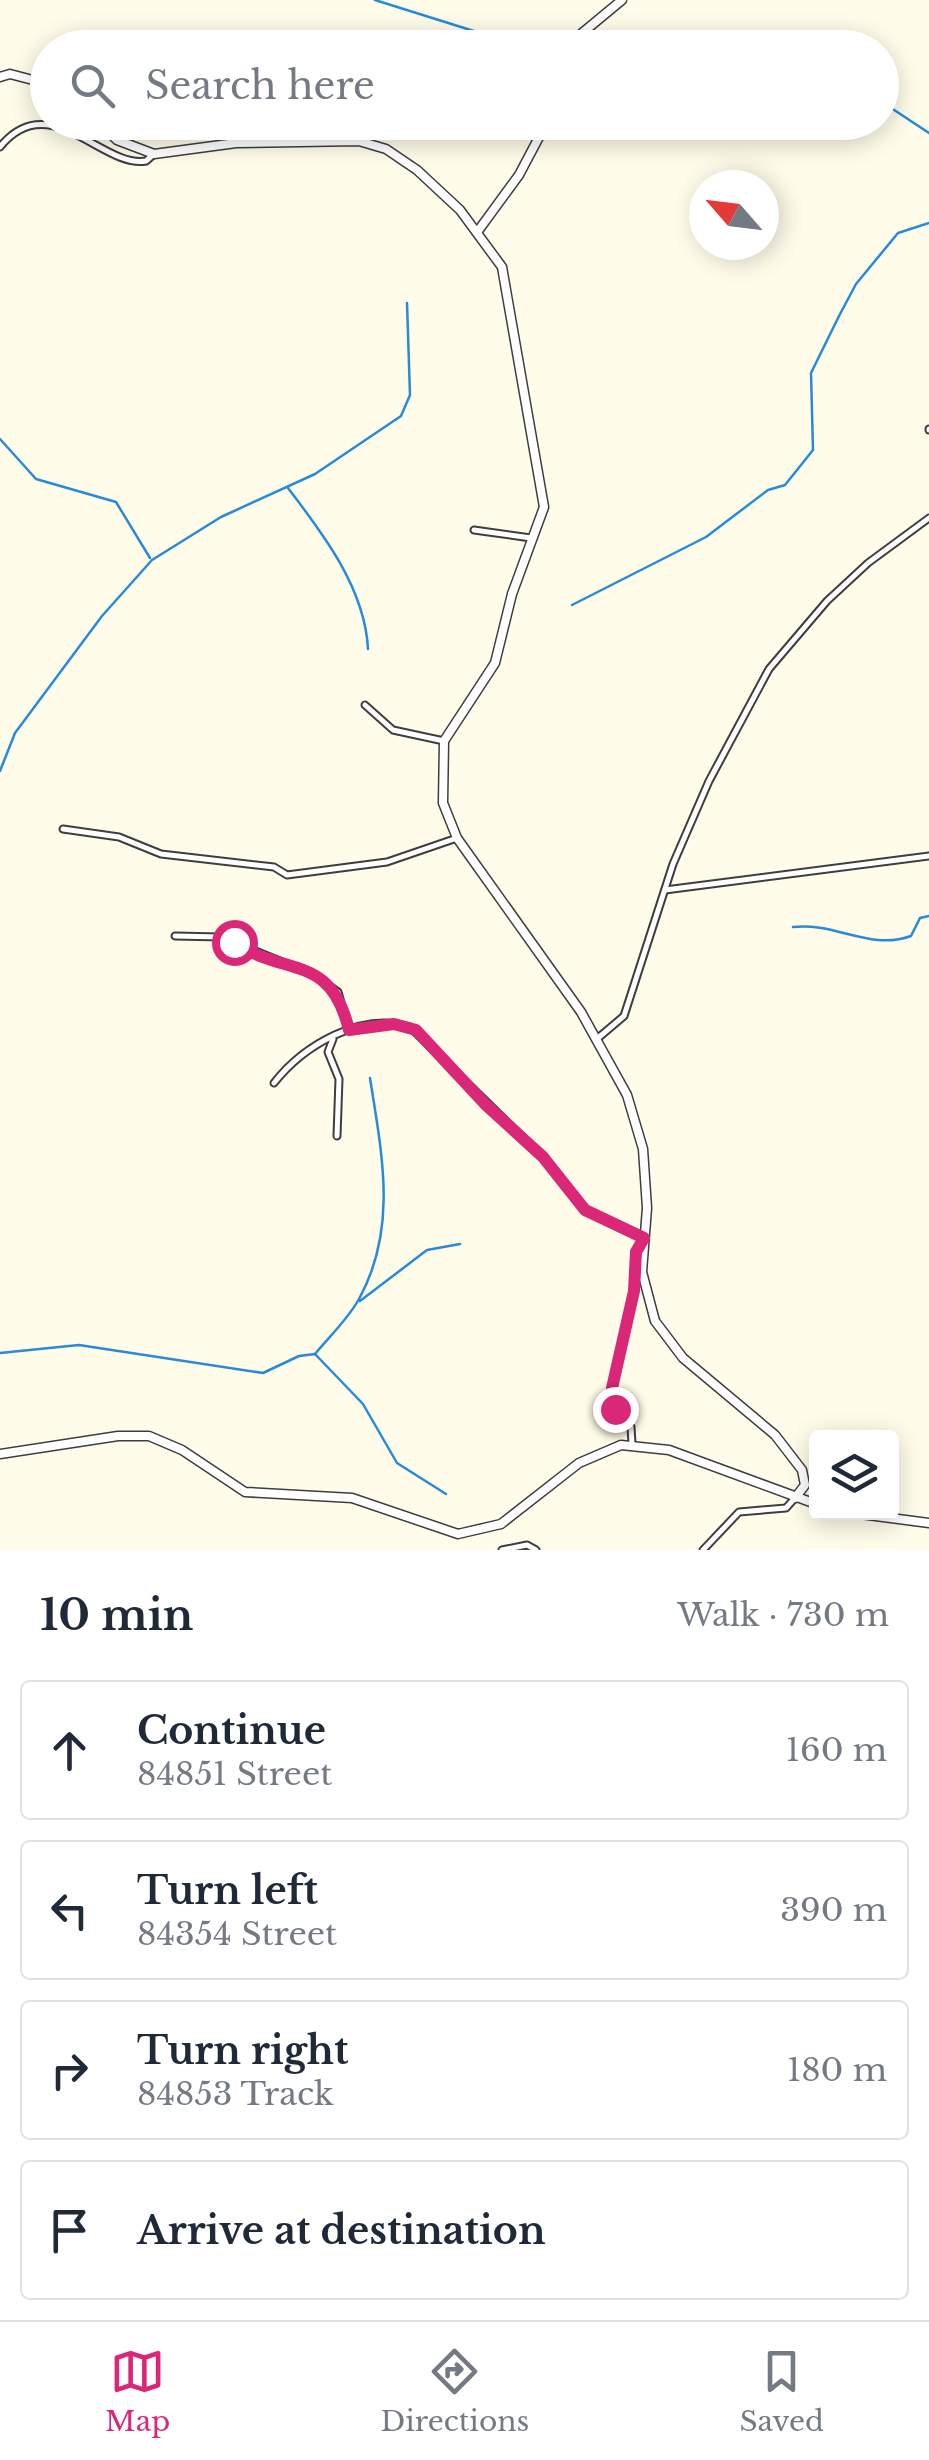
<!DOCTYPE html>
<html lang="en">
<head>
<meta charset="utf-8">
<style>
	:root { --surface:#fff; --page:#f2f2f3; --text:#1f2937; --muted:#747a83; --line:#e0e1e3; --accent:#db2777 }
	body { margin:0; font-family:"Libre Baskerville",serif; background:var(--page); color:var(--text) }
	.controls { position:absolute; right:30px; bottom:30px; display:grid; overflow:hidden; border-radius:10px; box-shadow:0 5px 25px #0003 }
	.controls button { width:90px; height:90px; display:grid; place-items:center; padding:0; border:0; border-bottom:2px solid var(--line); background:var(--surface); color:var(--text); font:50px sans-serif }
	.compass { position:absolute; left:689px; top:170px; width:90px; height:90px; border-radius:50%; background:var(--surface); box-shadow:0 5px 25px #0003; rotate:298deg }
	.stop { position:absolute; width:30px; height:30px; margin:-22px; border:8px solid #db2777; border-radius:50%; background:#fff }
	.stop.end { background:#db2777; border-color:#fff; box-shadow:0 2px 10px #0008 }
	.list { margin:0; padding:0; list-style:none }
	h2 { display:flex; justify-content:space-between; align-items:center; height:130px; margin:0; padding:0 40px; font-size:42px }
	h2 small { font-size:32px; font-weight:400; color:var(--muted) }
	.list li { display:grid; grid-template-columns:65px 1fr auto; gap:30px; align-items:center; box-sizing:border-box; height:140px; margin:0 20px 20px; padding:0 20px; border:2px solid var(--line); border-radius:10px }
	.list b { display:block; font-size:38px; white-space:nowrap }
	.list p { margin:0; font-size:32px; white-space:nowrap; color:var(--muted) }
	.list em { font-size:32px; font-style:normal; color:var(--muted) }
	.icon { flex:none; width:55px; height:55px; fill:none; stroke:currentColor; stroke-width:2; stroke-linecap:round; stroke-linejoin:round }
	.map { position:relative; flex:none; width:929px; height:1550px; overflow:hidden }
	.search { position:absolute; background:var(--surface); box-shadow:0 5px 25px #0003; left:30px; right:30px; top:30px; height:110px; display:flex; align-items:center; gap:25px; box-sizing:border-box; padding:0 35px; border-radius:55px; color:var(--muted); font-size:38px }
	.sheet { height:770px; background:var(--surface) }
	nav { display:flex; justify-content:space-around; align-items:center; box-sizing:border-box; height:140px; border-top:2px solid var(--line); background:var(--surface); font-size:28px; color:var(--muted) }
	nav a { display:grid; justify-items:center; gap:5px }
	nav .on { color:var(--accent) }
	.map>svg:first-child { display:block }
	.lines { fill:none; stroke-linecap:round; stroke-linejoin:round }
	.stream { stroke:#288ada; stroke-width:2.5 }
	.minor-casing { stroke:#3e3e3e; stroke-width:9 }
	.tertiary-casing { stroke:#3e3e3e; stroke-width:11 }
	.minor { stroke:#fff; stroke-width:5 }
	.tertiary { stroke:#fff; stroke-width:8 }
	.route { stroke:#db2777; stroke-width:12 }
</style>
</head>
<body>
<div class="map">
<svg width="929" height="1550" viewBox="0 0 929 1550">
	<rect width="100%" height="100%" fill="#fffce9"/>
	<g class="lines">
		<g class="stream">
			<path d="M375 0 528 48"/>
			<path d="M882 102 929 133"/>
			<path d="M0 439 36 479 116 502 150 558"/>
			<path d="M288 488C324 535 365 589 368 649"/>
			<path d="M572 605 706 537 768 490 785 485 813 450 811 373 839 316 856 284 898 233 929 223"/>
			<path d="M0 771 15 733 102 616 152 560 221 517 315 474 401 416 410 395 407 303"/>
			<path d="M793 927C835 922 870 951 911 936L920 918 929 916"/>
			<path d="M360 1301 427 1250 460 1244"/>
			<path d="M0 1353 79 1345 263 1373 299 1356 315 1354 363 1404 397 1463 446 1494"/>
			<path d="M315 1354C329 1337 348 1319 359 1299 398 1228 382 1155 370 1078"/>
		</g>
		<g class="minor-casing">
			<g id="minor">
				<path d="M0 147C49 86 103 169 146 161L154 154"/>
				<path d="M929 429V430"/>
				<path d="M474 530 531 538"/>
				<path d="M365 705 393 730 444 741"/>
				<path d="M63 829 119 837 161 854 274 867 287 875 387 862 457 838"/>
				<path d="M665 890 929 856"/>
				<path d="M175 936 221 937 314 975 338 992 349 1030"/>
				<path d="M598 1038 624 1016 673 864 709 781 769 669 827 601 868 563 929 518"/>
				<path d="M333 1039 328 1052 339 1079 337 1136"/>
				<path d="M274 1083C303 1046 361 1011 410 1027L543 1157 585 1210 644 1238 635 1253 634 1291 611 1397 631 1427 632 1444"/>
				<path d="M502 1550 527 1545 536 1550"/>
				<path d="M703 1550 739 1512 786 1508 795 1498"/>
			</g>
		</g>
		<g class="tertiary-casing">
			<g id="tertiary">
				<path d="M564 48 622 0"/>
				<path d="M0 77 10 74 48 84"/>
				<path d="M98 122 117 140 154 154 236 143 359 141 386 149 417 170 460 210 502 267 544 507 512 594 495 663 444 741 443 803 457 838 581 1012 627 1095 643 1149 647 1208 642 1272 655 1321 683 1358 775 1435 802 1470 805 1485 795 1498"/>
				<path d="M478 231 519 175 547 122"/>
				<path d="M0 1454 118 1436H149L182 1450 245 1492 352 1498 458 1534 501 1524 579 1463 621 1445 669 1450 816 1504"/>
				<path d="M845 1512 929 1523"/>
			</g>
		</g>
		<use href="#minor" class="minor"/>
		<use href="#tertiary" class="tertiary"/>
	</g>
	<g class="lines">
		<path class="route" d="M234 942C286 978 330 952 349 1030L394 1024 416 1030 485 1104 543 1157 585 1210 644 1238 636 1252 634 1291 612 1388 615 1409"/>
	</g>
</svg>
<div class="controls">
<button><svg class="icon" aria-label="layers" viewBox="0 0 24 24"><path d="M12 4l9 5-9 5-9-5zM3 14l9 5 9-5"/></svg></button>
</div>
<svg class="compass" viewBox="-18 -18 36 36"><path d="M0-13l5 13h-10z" fill="#e53935"/><path d="M0 13l5-13h-10z" fill="#747a83"/></svg>
<div class="stop" style="left:234px;top:942px"></div>
<div class="stop end" style="left:615px;top:1409px"></div>
<div class="search"><svg class="icon" aria-label="search" viewBox="0 0 24 24"><circle cx="10" cy="10" r="6"/><path d="M15 15l6 6"/></svg>Search here</div>
</div>
<section class="sheet">
<h2>10 min<small>Walk · 730 m</small></h2>
<ul class="list">
<li><svg class="icon" aria-label="ahead" viewBox="0 0 24 24"><path d="M12 20V5M6 11l6-6 6 6"/></svg><div><b>Continue</b><p>84851 Street</p></div><em>160 m</em></li>
<li><svg class="icon" aria-label="left" viewBox="0 0 24 24"><path d="M17 20v-9H6M10 6l-5 5 5 5"/></svg><div><b>Turn left</b><p>84354 Street</p></div><em>390 m</em></li>
<li><svg class="icon" aria-label="right" viewBox="0 0 24 24"><path d="M7 20v-9h11M14 6l5 5-5 5"/></svg><div><b>Turn right</b><p>84853 Track</p></div><em>180 m</em></li>
<li><svg class="icon" aria-label="arrive" viewBox="0 0 24 24"><path d="M6 21V4h12l-3 4 3 4H6"/></svg><div><b>Arrive at destination</b></div></li>
</ul>
</section>
<nav>
<a class="on"><svg class="icon" aria-label="map" viewBox="0 0 24 24"><path d="M3 6l6-2 6 2 6-2v14l-6 2-6-2-6 2zM9 4v14M15 6v14"/></svg>Map</a>
<a><svg class="icon" aria-label="directions" viewBox="0 0 24 24"><path d="M12 3l9 9-9 9-9-9zM9 14v-3h6M13 9l2 2-2 2"/></svg>Directions</a>
<a><svg class="icon" aria-label="saved" viewBox="0 0 24 24"><path d="M7 4h10v16l-5-4-5 4z"/></svg>Saved</a>
</nav>
</body>
</html>
